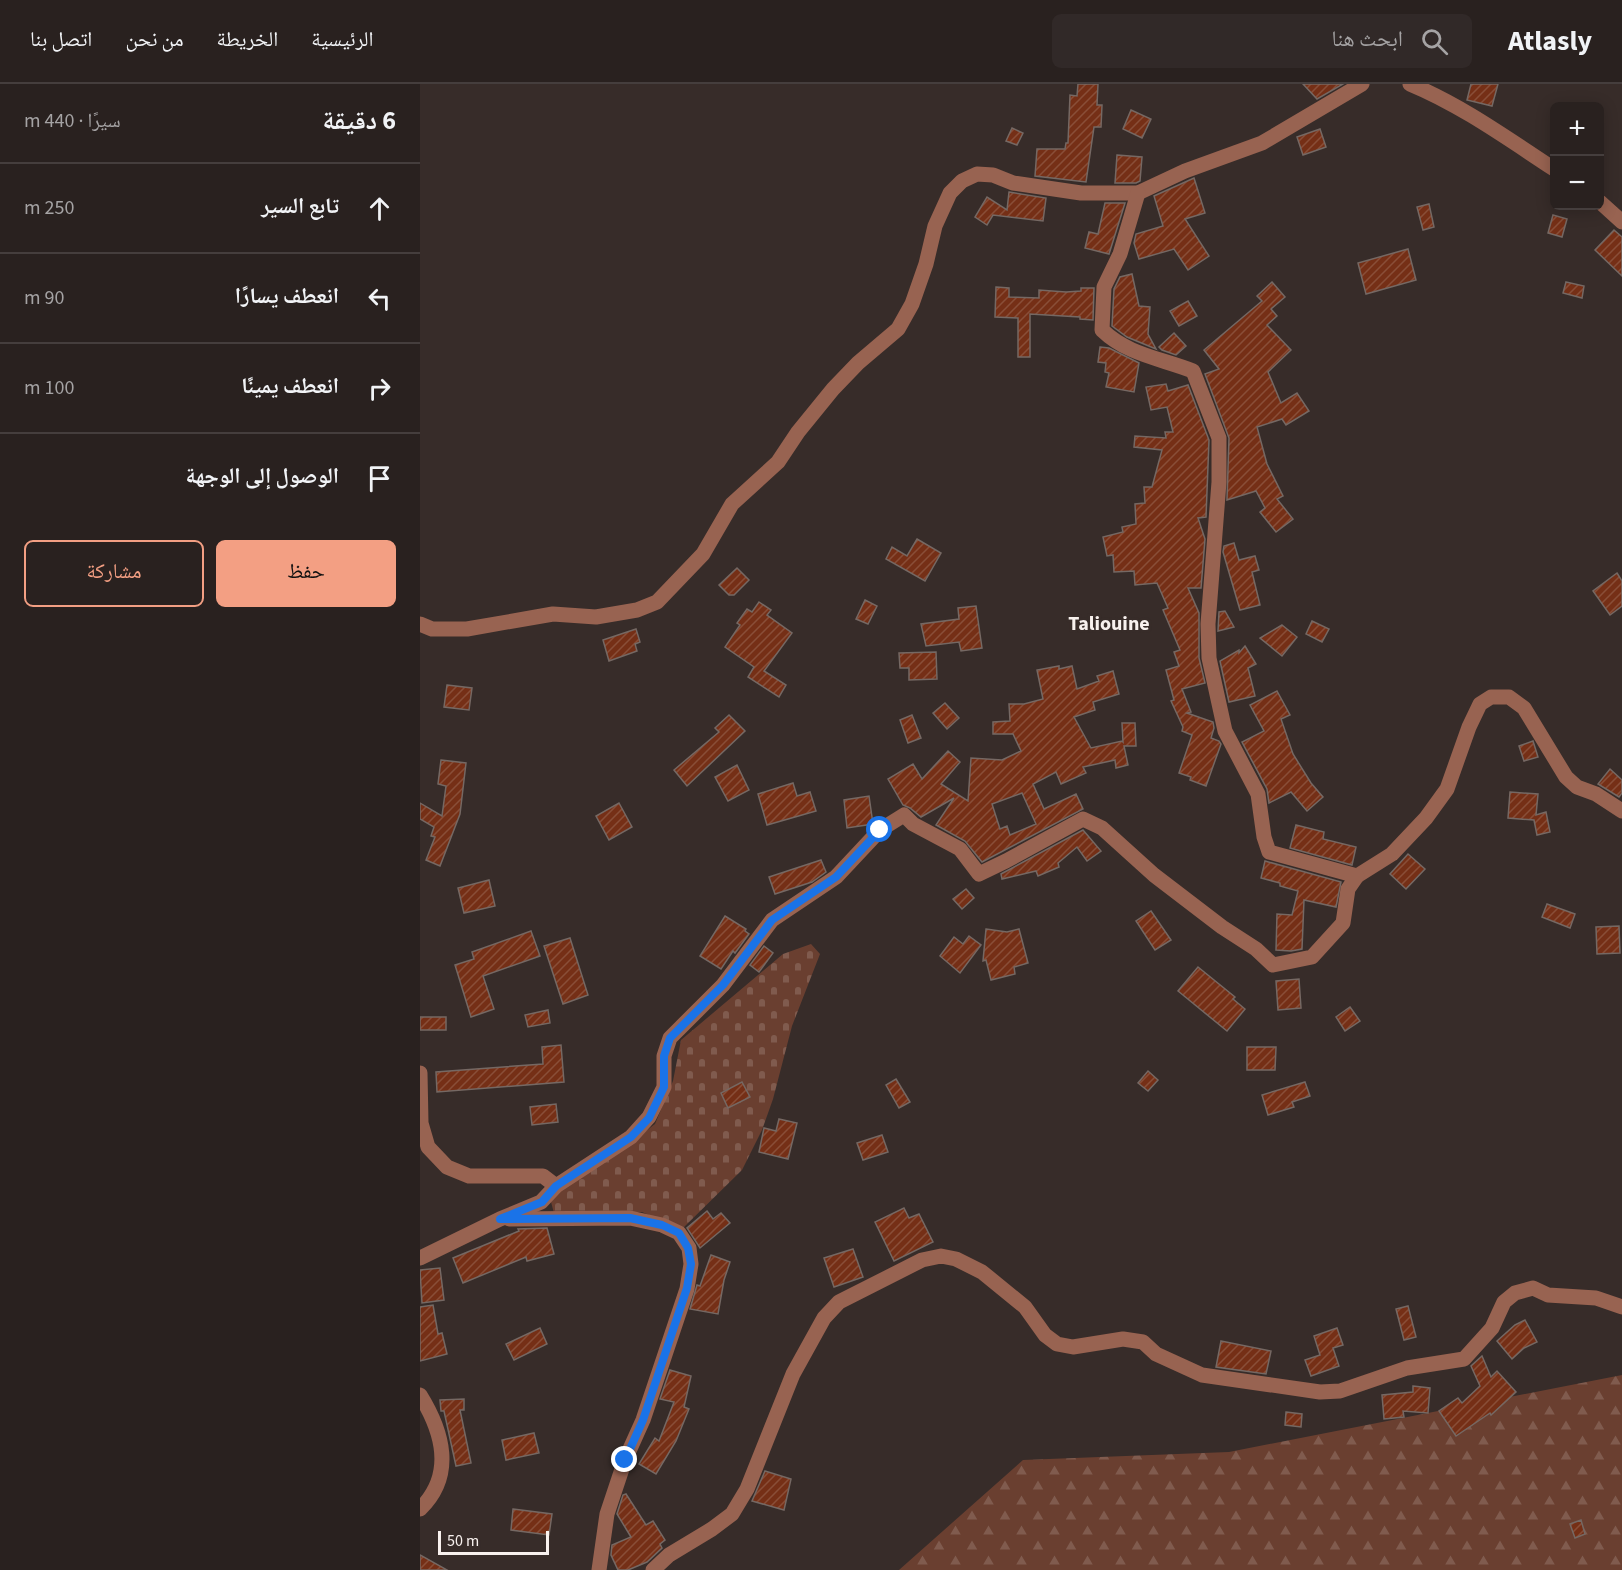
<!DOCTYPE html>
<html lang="ar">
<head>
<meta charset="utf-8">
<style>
	:root { --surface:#29211f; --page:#312928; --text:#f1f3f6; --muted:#a5a3a4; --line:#453e3d; --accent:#f39f83 }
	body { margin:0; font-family:"Source Sans 3","Noto Naskh Arabic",sans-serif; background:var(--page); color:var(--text); direction:rtl }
	.controls { position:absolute; right:18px; top:18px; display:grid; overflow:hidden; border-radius:9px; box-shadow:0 3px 15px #0003 }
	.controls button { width:54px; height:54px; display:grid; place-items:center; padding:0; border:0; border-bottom:2px solid var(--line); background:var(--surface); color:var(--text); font:30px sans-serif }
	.scale { position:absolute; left:18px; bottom:15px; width:111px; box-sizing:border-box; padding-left:6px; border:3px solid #f8f1ee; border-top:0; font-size:16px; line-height:21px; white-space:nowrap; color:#f8f1ee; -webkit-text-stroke:4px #372c29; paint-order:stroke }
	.stop { position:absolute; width:18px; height:18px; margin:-14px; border:4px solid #1a73e8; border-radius:50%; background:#fff }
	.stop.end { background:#1a73e8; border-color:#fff; box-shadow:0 2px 6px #0008 }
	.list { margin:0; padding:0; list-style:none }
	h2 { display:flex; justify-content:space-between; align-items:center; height:78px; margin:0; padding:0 24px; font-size:26px }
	h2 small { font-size:20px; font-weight:400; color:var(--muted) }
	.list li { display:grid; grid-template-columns:39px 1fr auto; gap:18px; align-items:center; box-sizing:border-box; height:90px; padding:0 24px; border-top:2px solid var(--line) }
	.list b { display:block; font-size:22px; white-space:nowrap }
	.list em { font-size:20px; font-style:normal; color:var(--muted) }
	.actions { display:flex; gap:12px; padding:18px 24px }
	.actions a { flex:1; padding:14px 0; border:2px solid var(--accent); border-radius:9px; text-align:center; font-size:21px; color:var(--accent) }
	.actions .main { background:var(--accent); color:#111 }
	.icon { flex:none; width:33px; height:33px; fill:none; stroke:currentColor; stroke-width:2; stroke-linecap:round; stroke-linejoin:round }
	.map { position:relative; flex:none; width:1202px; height:1486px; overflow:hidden; direction:ltr }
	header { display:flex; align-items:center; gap:36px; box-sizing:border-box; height:84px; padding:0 30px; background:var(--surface); border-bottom:2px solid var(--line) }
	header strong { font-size:28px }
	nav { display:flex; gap:33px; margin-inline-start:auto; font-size:21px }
	.search { width:420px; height:54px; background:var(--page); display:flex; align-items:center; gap:15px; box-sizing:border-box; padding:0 21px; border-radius:9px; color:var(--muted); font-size:22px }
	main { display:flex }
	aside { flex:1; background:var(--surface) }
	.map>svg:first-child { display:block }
	.forest { fill:url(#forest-firs) }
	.cemetery { fill:url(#cemetery-stones) }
	.building { fill:url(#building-hatch); stroke:#756863; stroke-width:1.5; fill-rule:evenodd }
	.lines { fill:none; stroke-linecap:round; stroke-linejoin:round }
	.minor { stroke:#986351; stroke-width:15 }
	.route { stroke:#1a73e8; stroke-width:8 }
	.labels { text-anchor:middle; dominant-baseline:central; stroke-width:6; stroke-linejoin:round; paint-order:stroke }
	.quarter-label { font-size:20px; font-weight:bold; fill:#f8f1ee; stroke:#372c29 }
</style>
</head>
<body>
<header>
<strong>Atlasly</strong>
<div class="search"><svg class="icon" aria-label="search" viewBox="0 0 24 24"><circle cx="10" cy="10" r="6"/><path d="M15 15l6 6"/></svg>ابحث هنا</div>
<nav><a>الرئيسية</a><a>الخريطة</a><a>من نحن</a><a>اتصل بنا</a></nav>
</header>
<main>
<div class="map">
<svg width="1202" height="1486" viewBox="0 0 1202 1486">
	<defs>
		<pattern id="forest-firs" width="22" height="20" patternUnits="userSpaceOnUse" patternTransform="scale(1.5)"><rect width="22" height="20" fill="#6a3f30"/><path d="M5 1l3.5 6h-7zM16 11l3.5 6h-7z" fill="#805b4e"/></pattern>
		<pattern id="cemetery-stones" width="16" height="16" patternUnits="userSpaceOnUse" patternTransform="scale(1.5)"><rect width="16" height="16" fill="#6a3f30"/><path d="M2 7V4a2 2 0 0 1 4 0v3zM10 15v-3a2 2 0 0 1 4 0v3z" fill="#805b4e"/></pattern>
		<pattern id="building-hatch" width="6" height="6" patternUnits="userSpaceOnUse" patternTransform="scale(1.5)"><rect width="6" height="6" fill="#752f16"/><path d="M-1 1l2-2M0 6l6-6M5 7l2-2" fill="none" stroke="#894e38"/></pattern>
	</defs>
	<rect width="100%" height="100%" fill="#372c29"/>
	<path class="forest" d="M1202 1291V1486H479L603 1376 809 1368Z"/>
	<path class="cemetery" d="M391 860 400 870 372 942 353 1015 342 1046 322 1086 262 1145 222 1128 134 1129 131 1118 139 1107 196 1070 235 1040 253 997 261 956 363 870Z"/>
	<g class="building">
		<path d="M658 0H678L677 21H682L681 43H674L666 98 615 92 617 65H645L646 59H648L650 11 657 12Z"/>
		<path d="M883 0H923L897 15Z"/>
		<path d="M1051 0H1078L1072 22 1047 16Z"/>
		<path d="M711 26 731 35 722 54 703 45Z"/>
		<path d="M592 44 603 49 597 61 586 57Z"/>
		<path d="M900 45 906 63 883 71 877 53Z"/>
		<path d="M697 71 722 73 720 97 716 99H695Z"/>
		<path d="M774 94 785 129 765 135 789 172 768 186 754 165 719 175 714 159 716 150 743 142 734 112Z"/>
		<path d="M589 108 626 114 623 137 573 131 567 141 555 133 567 113 587 126Z"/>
		<path d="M685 119H705L689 170 665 164 669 148 678 150Z"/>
		<path d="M1009 120 1014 143 1003 146 997 123Z"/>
		<path d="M1133 131 1147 135 1142 153 1128 149Z"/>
		<path d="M1194 146 1202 153V192L1175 166Z"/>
		<path d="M988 165 996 196 946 210 938 179Z"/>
		<path d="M712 190 719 222 730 223 728 250 736 265 707 253 692 242 694 205 700 193Z"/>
		<path d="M852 198 865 213 851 225 857 232 847 241 871 266 848 288 861 319 877 309 889 327 866 341 862 335 837 343 847 380 863 412 857 415 873 435 856 448 840 428 845 424 836 407 807 416 809 354 785 290 799 285 784 266 842 217 837 212Z"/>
		<path d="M1146 198 1164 202 1162 214 1143 209Z"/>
		<path d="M576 203 589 204V213L619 214V206L646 208 661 207V204H674L673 236 660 235V233L610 230V273H598V234L575 233Z"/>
		<path d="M768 217 777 232 759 242 750 227Z"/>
		<path d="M754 249 766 262 756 271 742 266 739 263Z"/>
		<path d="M680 263 689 264 719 279 714 308 686 303 689 289 685 288 686 279 678 278Z"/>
		<path d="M746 300 748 307 768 301 789 356 786 433 778 434 785 455 781 504H768L779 529V574L785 599 762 605 771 628 767 629 793 638 794 644 791 654 799 657 801 660 786 702 770 696 771 693 759 689 772 651 762 647 763 643 751 617 754 616 746 586 759 582 754 568 760 566 743 526 748 524 737 499 715 501 714 487 694 488 693 471 687 472 683 453 703 448 702 443 716 440 715 420 725 419 724 403H732L742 366 714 363 715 352 746 354 745 348H753L747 323 731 326 726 303Z"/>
		<path d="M497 455 521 469 505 497 466 475 472 463 487 472Z"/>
		<path d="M814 459 819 476 835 472 839 486 832 488 840 521 820 526 803 468 804 462Z"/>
		<path d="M317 484 329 496 314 511H309L299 501Z"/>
		<path d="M1197 489 1202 497V522L1190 531 1173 507Z"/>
		<path d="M445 516 457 522 448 540 436 535Z"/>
		<path d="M339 518 351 526 347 531 372 549 344 587 366 601 359 613 328 593 334 583 305 563 320 541 317 539 327 525 332 528Z"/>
		<path d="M556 522 562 564 541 567 539 558 506 562 501 540 539 535 538 524Z"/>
		<path d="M805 527 814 543 798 547 799 528Z"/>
		<path d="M892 537 909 545 902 558 886 550Z"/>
		<path d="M862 541 877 553 862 572 840 554Z"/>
		<path d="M216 545 220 558 215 560 217 567 189 577 183 556Z"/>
		<path d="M825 562 836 580 828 584 835 612 809 618 800 577 819 566V569Z"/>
		<path d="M516 568 517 595 489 596V584H480L479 569Z"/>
		<path d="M639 582V585L652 582 657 605 679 597 677 592 693 587 699 610 673 618 675 626 654 633 671 664 702 657 703 658 702 639H715L716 662H704L708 681 696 684 695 676 663 683 666 689 641 700 636 688 613 700 624 725 656 710 663 725 562 778 545 757 516 741 534 714 501 733 490 724 483 721 468 695 493 680 502 695 528 667 540 678 521 700 548 717 551 674 582 676 601 667 593 650H573V638L590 637 589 620H604L623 615 617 586ZM602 709 616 740 590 751 587 742 580 745 572 720Z"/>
		<path d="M27 601 52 604 49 626 24 623Z"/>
		<path d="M857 607 870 631 861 635 873 670 891 699 903 713 887 727 871 708 849 719 847 705 822 658 844 647 830 621Z"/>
		<path d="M525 619 539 634 527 645 513 629Z"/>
		<path d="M309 631 325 647 267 702 254 686 299 648 295 644Z"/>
		<path d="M492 631 501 654 488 659 480 636Z"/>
		<path d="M1113 657 1118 673 1104 677 1099 662Z"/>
		<path d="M21 676 46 679 40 730 20 782 6 776 15 753 11 752 14 743 0 735V719L22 732 26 702 18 700Z"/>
		<path d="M317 681 329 706 308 717 295 693Z"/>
		<path d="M1190 685 1202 696V709L1199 713 1178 700Z"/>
		<path d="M373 699 377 712 390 708 396 727 347 741 338 710Z"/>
		<path d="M1090 708 1118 710 1116 731 1126 728 1130 748 1117 751 1114 736 1088 734Z"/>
		<path d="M449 712 453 740 427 744 424 716Z"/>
		<path d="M199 719 212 743 189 756 176 732Z"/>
		<path d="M876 741 904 748 903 755 936 763 932 781 870 764Z"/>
		<path d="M663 746 681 767 667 777 657 763 638 779 639 783 618 792 616 787 582 795 581 790Z"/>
		<path d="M988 770 1005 785 986 805 970 790Z"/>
		<path d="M401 776 406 788 392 798 355 810 349 793Z"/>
		<path d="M845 777 921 798 916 823 884 816 882 865 871 867 856 866 857 830 872 831 878 807 860 802V799L841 794Z"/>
		<path d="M69 796 75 822 44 829 38 804Z"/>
		<path d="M546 805 554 814 542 825 533 815Z"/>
		<path d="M1127 820 1155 830 1150 844 1122 833Z"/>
		<path d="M731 827 751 856 735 866 716 837Z"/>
		<path d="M305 832 326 845 325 847 329 850 315 869 313 867 301 885 280 872Z"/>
		<path d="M1199 842 1200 869 1177 870 1176 843Z"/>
		<path d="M566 845 587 848 599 845 608 879 594 883 595 890 571 896 566 876 563 877Z"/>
		<path d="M111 847 120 872 63 892 74 925 51 933 35 881 54 875 52 868Z"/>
		<path d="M549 852 561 861 540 889 520 872 534 853 543 860Z"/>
		<path d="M150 854 168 911 143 920 124 862Z"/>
		<path d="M344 862 353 869 339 888 330 881Z"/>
		<path d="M778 883 815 913 813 915 825 925 807 947 758 907Z"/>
		<path d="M879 895 881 924 858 926 856 897Z"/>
		<path d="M930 923 940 937 925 947 916 933Z"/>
		<path d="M128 926 130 939 108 943 105 931Z"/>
		<rect x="0" y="933" width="26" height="13"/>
		<path d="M141 961 144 998 17 1008 16 988 123 980 122 963Z"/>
		<path d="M827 963H856L855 986H827Z"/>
		<path d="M728 987 738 996 728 1007 718 999Z"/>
		<path d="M476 995 490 1018 479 1024 466 1001Z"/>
		<path d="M322 998 330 1013 308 1024 301 1009Z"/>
		<path d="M885 998 890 1012 872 1018 874 1023 848 1031 842 1011Z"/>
		<path d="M136 1020 138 1038 112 1041 110 1023Z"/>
		<path d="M359 1035 377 1039 368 1075 339 1068 344 1044 356 1047Z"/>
		<path d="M462 1051 468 1068 443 1076 437 1059Z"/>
		<path d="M484 1124 489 1134 499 1130 513 1158 474 1177 455 1138Z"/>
		<path d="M287 1127 293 1135 301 1129 310 1139 280 1164 267 1144Z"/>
		<path d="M127 1144 134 1170 107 1177 106 1173 43 1199 33 1174 99 1147 98 1145Z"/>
		<path d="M433 1165 443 1193 414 1203 404 1174Z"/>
		<path d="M291 1171 310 1178 304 1196 298 1230 270 1225 277 1201 280 1202Z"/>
		<path d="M20 1184 24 1216 2 1219 0 1186Z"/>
		<path d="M13 1221 18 1250 22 1249 27 1270 0 1277V1223Z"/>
		<path d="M988 1222 996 1253 984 1256 976 1225Z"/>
		<path d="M1105 1236 1117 1258 1104 1264 1092 1275 1077 1257 1095 1241Z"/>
		<path d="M120 1244 127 1260 94 1276 86 1260Z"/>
		<path d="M917 1244 923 1261 913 1264 919 1282 891 1292 885 1276 900 1271 894 1252Z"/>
		<path d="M801 1257 851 1267 846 1290 796 1283Z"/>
		<path d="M1062 1272 1071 1293 1077 1287 1096 1308 1071 1331 1070 1329 1036 1352 1019 1327 1038 1314 1042 1319 1060 1302 1051 1282Z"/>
		<path d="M250 1286 271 1292 264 1323 269 1325 256 1357 236 1390 219 1380 235 1354 239 1357 254 1318 240 1315Z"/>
		<path d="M993 1302 1010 1304 1008 1329 983 1327 984 1333 964 1335 962 1311 993 1308Z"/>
		<path d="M44 1315V1326H40L51 1379 36 1382 24 1327H21L20 1316Z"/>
		<path d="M866 1328 882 1330 881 1343 865 1341Z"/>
		<path d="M114 1349 119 1369 86 1376 82 1356Z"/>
		<path d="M345 1387 371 1395 364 1426 332 1417Z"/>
		<path d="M206 1410 226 1441 233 1437 245 1456 240 1460 242 1464 227 1478 208 1486H198L191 1471 192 1461 211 1453 197 1430 203 1411Z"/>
		<path d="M93 1425 132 1430 129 1451 91 1446Z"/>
		<path d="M1161 1436 1165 1450 1155 1454 1150 1440Z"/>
		<path d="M0 1471 27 1486H0Z"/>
	</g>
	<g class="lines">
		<g class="minor">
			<path d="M990 0C1041 21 1088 55 1134 85"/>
			<path d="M1180 118 1202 138"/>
			<path d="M0 540 12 545H47L133 530 176 533 217 526 237 518 283 470 312 420 358 378 378 348 413 305 438 279 478 245 492 220 506 180 515 142 530 109 542 97 557 90 573 91 593 99 661 109H718L765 87 842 59 942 0"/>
			<path d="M937 792 972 770 1006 734 1027 705 1049 643 1060 620 1071 613H1089L1104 624 1146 693 1157 703 1176 710 1202 727"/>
			<path d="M0 989 1 1039 8 1063 27 1083 49 1092H123L136 1102"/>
			<path d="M89 1135 210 1134 242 1141 259 1149 269 1164 271 1180 267 1205 223 1336 205 1376 187 1430 179 1486"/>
			<path d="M0 1174 80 1135 121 1118 136 1102 211 1053 229 1033 244 1003V972L250 954 303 901 352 836 416 793 460 746 484 731 493 740 540 765 559 790 586 777 663 735 682 744 734 791 802 843 836 865 853 881 892 873 923 839 928 805 937 792 849 768 844 753 838 710 805 647 789 574 788 540 799 398V354L773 287C740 274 708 271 682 246L684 203 700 170 718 109"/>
			<path d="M0 1311C23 1348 35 1391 0 1425"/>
			<path d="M233 1486 249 1471 292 1445 312 1430 327 1405 373 1290 404 1234 419 1218 502 1176 521 1172 536 1175 562 1188 605 1223 625 1251 637 1260 653 1263 703 1255 723 1258 736 1270 782 1291 900 1308 920 1307 987 1284 1044 1275 1072 1244 1084 1218 1095 1209 1113 1204 1128 1211 1176 1214 1202 1223"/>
		</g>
	</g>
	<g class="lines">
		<path class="route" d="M205 1376 223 1336 267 1204 271 1180 268 1164 259 1149 242 1141 210 1134 80 1135 122 1118 136 1102 211 1053 229 1034 244 1003V972L250 954 303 901 352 836 416 793 460 746"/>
	</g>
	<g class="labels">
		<g class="quarter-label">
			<text x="689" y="540">Taliouine</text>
		</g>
	</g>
</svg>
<div class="controls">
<button>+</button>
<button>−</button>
</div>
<div class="scale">50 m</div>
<div class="stop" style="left:460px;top:746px"></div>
<div class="stop end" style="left:205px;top:1376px"></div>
</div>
<aside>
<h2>6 دقيقة<small>سيرًا · 440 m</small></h2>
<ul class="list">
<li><svg class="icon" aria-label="ahead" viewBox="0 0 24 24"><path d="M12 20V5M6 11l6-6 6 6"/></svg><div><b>تابع السير</b></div><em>250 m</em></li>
<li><svg class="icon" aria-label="left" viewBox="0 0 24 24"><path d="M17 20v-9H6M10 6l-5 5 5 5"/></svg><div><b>انعطف يسارًا</b></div><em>90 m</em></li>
<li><svg class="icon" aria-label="right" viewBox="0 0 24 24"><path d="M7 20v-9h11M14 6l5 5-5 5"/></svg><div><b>انعطف يمينًا</b></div><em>100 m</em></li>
<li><svg class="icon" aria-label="arrive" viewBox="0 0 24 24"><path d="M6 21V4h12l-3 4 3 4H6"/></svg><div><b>الوصول إلى الوجهة</b></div></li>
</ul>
<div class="actions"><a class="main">حفظ</a><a>مشاركة</a></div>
</aside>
</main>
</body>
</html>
